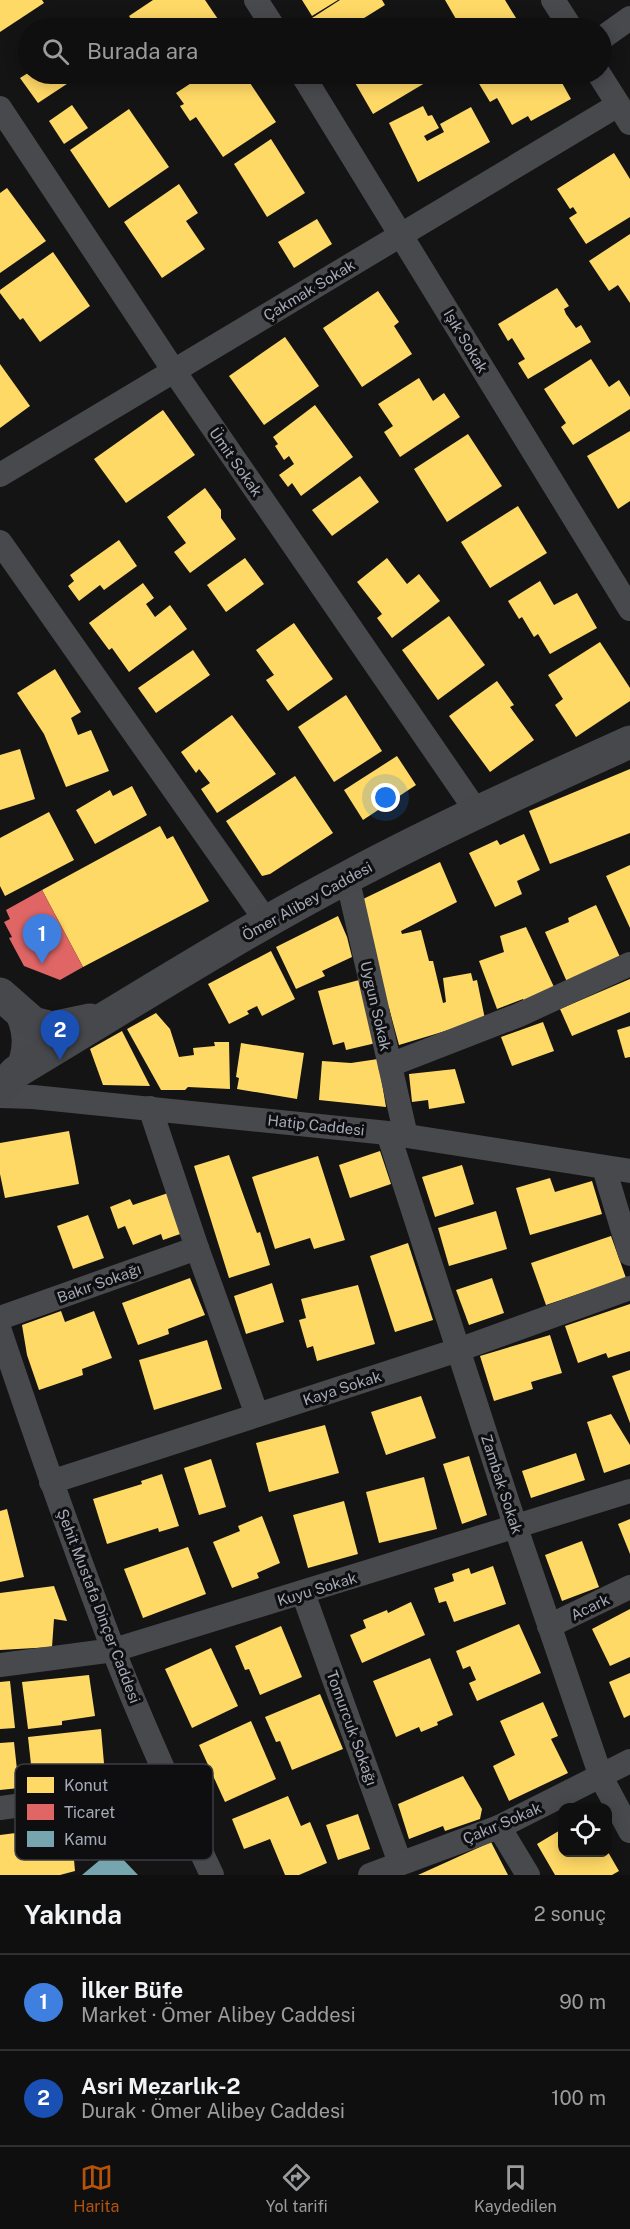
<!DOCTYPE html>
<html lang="tr">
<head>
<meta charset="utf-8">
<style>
	:root { --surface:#0f0f0f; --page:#1d1d1d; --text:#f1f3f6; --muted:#9b9c9e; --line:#2f2f2f; --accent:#b45309 }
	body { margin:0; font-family:"Public Sans",sans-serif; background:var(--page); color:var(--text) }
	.controls { position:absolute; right:18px; bottom:18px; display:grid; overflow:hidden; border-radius:12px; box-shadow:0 3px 15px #0003 }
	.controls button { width:54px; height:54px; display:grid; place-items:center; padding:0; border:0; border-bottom:2px solid var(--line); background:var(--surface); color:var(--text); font:30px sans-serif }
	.you { position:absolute; left:386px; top:798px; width:21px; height:21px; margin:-15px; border:4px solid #fff; border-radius:50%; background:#1a73e8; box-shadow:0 0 0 9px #1a73e833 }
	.badge { display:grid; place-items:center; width:39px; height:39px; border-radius:50%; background:var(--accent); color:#fff; font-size:20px; font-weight:700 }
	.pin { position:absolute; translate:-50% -50px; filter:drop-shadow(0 2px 3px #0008) }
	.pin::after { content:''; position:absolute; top:32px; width:21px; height:18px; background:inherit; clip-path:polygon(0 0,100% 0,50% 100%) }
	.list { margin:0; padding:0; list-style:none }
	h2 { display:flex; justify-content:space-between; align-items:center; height:78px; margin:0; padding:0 24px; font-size:26px }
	h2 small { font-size:20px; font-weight:400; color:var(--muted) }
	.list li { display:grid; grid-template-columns:39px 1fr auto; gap:18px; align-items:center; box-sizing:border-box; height:96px; padding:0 24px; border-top:2px solid var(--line) }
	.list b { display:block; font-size:22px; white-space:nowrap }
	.list p { margin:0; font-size:20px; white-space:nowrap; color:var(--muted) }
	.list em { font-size:20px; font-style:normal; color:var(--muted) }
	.icon { flex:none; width:33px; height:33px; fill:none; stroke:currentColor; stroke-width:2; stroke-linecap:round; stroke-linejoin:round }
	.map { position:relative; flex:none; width:630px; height:1875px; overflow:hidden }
	.search { position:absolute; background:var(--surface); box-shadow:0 3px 15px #0003; left:18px; right:18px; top:18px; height:66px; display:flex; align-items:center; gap:15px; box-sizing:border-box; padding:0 21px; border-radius:33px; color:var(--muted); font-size:22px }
	.sheet { height:270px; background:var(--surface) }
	nav { display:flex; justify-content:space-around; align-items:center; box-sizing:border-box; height:84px; border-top:2px solid var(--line); background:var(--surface); font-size:16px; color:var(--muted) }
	nav a { display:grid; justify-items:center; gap:3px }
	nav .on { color:var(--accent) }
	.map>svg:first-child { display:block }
	.homes { fill:#ffd966 }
	.shops { fill:#e06666 }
	.public { fill:#76a5af }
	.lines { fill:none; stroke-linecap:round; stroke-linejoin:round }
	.street { stroke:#48494d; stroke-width:24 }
	.secondary { stroke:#46484c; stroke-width:33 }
	.labels { text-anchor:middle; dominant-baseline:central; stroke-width:6; stroke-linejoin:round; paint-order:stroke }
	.street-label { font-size:15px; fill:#a4aab7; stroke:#0e0e10 }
	.key { fill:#0e0e10; stroke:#3b3d42; stroke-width:1.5 }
	.key-label { font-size:16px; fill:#a4aab7 }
</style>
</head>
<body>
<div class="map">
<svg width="630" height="1875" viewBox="0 0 630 1875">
	<rect width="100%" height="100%" fill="#141414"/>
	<g class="homes">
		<path d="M0 0H42L44 3 0 32Z"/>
		<path d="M153 0H205L224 28H137L129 16Z"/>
		<path d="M302 0H338L312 16Z"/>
		<path d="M340 0H382L385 5 348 28H319L312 18Z"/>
		<path d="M445 0H505L521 26 517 28H455L460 26Z"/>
		<path d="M28 73V74H82L38 103 20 78Z"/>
		<path d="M205 74H244L276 122 223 157 196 117 190 121 180 106 184 104 176 93Z"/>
		<path d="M350 74H433L435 77 373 114Z"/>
		<path d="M480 74H550L556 83 561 81 571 99 531 121 528 116 512 125 497 98 490 102 475 77Z"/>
		<path d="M72 105 88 128 64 144 49 121Z"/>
		<path d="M423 106 428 116 432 115 439 128 424 136 427 141 444 132 440 124 471 107 490 142 418 182 389 123Z"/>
		<path d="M129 109 169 167 109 208 70 150Z"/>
		<path d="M271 139 305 193 267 217 234 164Z"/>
		<path d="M614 153 630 179V217L586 244 569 218 577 213 573 207 570 209 557 189Z"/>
		<path d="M179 184 198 213 186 221 205 249 162 278 124 222Z"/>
		<path d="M7 188 46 241 0 273V193Z"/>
		<path d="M317 219 332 244 294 268 278 242Z"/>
		<path d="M630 234V303L618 285 609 291 589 261Z"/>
		<path d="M53 252 90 306 40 342 23 318 20 320 0 293V290Z"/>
		<path d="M557 288 569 306 564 309 566 314 576 328 581 325 591 342 528 379 518 363 525 359 512 338 508 341 498 324Z"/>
		<path d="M378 291 399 322 394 326 412 354 362 387 323 328Z"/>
		<path d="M285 337 319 386 264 425 229 376Z"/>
		<path d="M591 359 609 387 619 380 630 397V409L573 445 561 427 566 423 544 389Z"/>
		<path d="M0 364 30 406 0 428Z"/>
		<path d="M419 378 433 401 444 393 460 417 400 457 384 432 393 426 378 404Z"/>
		<path d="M315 405 353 457 301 496 292 483 288 487 279 475 294 464 289 456 284 460 275 446 278 444 273 437Z"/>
		<path d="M163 410 195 455 126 503 94 459Z"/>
		<path d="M630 431V501L618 509 587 456Z"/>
		<path d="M468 434 502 486 447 522 414 469Z"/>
		<path d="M360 476 379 502 332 536 312 510Z"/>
		<path d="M205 488 221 510V518L236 539 190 573 174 552 186 543 167 517Z"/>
		<path d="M518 506 547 553 490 588 461 542Z"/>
		<path d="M119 540 137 566 104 590 100 585 79 601 68 586 74 581 70 575Z"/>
		<path d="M245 558 264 584 226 612 207 585Z"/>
		<path d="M387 558 407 584 419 574 440 601 392 638 377 618 382 614 357 582Z"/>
		<path d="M540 581 554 605 577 593 597 628 550 654 538 634 534 637 522 617 519 619 508 601Z"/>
		<path d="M143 583 154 598 146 604 155 617 170 605 187 629 129 672 112 648 109 650 89 623Z"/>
		<path d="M449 616 485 665 438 700 402 650Z"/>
		<path d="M294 623 333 679 288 711 266 680 274 675 256 650Z"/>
		<path d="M600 642 630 688V701L576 737 555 705 563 699 548 675Z"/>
		<path d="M193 650 210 675 156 713 138 688Z"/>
		<path d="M55 669 81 712 71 718 78 735 91 730 109 771 66 787 44 734 17 693Z"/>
		<path d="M497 681 514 705 510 707 534 740 490 772 449 716Z"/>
		<path d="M346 695 382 751 334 782 298 727Z"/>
		<path d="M232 715 276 774 217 813 201 789 210 783 199 769 196 773 181 752Z"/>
		<path d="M20 749 35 799 0 810V755Z"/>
		<path d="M397 756 416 785 363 820 344 790Z"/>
		<path d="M630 769V833L550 864 529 811Z"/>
		<path d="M295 776 333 833 270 874 262 876 226 821Z"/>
		<path d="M132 786 147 815 95 844 76 810 110 790 113 796Z"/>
		<path d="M49 812 74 860 5 896 0 886V838Z"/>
		<path d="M160 826 167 839 173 836 209 901 83 967 42 890Z"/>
		<path d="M524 834 540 870 517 881 522 894 495 907 469 853 497 840 500 845Z"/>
		<path d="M440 862 457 902 401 931 402 934 421 930 429 961H433L443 1003 446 1002 443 978 471 973 473 981 477 980 485 1019 399 1045 389 1008H387L361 900Z"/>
		<path d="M630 865V928L606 876Z"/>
		<path d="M596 905 620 957 567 982 545 932 569 922 568 918Z"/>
		<path d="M338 916 347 937 352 957 322 971 325 976 296 989 276 947Z"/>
		<path d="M526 927 554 987 524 1001 523 999 497 1009 479 961 504 952 500 936Z"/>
		<path d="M271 951 295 999 262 1016 257 1006 247 1011 249 1014 229 1024 208 984Z"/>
		<path d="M630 979V1012L572 1036 560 1009Z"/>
		<path d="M359 980 376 1043 346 1050 344 1042 333 1045 318 991Z"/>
		<path d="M156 1013 170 1029 179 1057 194 1055 193 1048 215 1046 214 1042H229L230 1089 188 1087 185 1090H161L127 1029Z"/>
		<path d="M543 1022 554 1051 512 1066 501 1037Z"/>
		<path d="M630 1026V1057L625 1058 617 1030Z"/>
		<path d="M122 1031 150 1086 103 1085 90 1049Z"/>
		<path d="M241 1043 304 1053 297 1099 237 1089 239 1078 236 1077Z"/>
		<path d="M378 1059 386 1107 319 1100 322 1061 351 1063Z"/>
		<path d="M455 1069 465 1103 429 1109 428 1100 412 1102 409 1074Z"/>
		<path d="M69 1131 79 1184 5 1198 0 1174V1143Z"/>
		<path d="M380 1151 391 1184 350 1198 339 1165Z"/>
		<path d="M229 1155 257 1233 260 1232 270 1265 229 1278 194 1166Z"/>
		<path d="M318 1156 345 1240 314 1249 310 1238 275 1249 252 1177Z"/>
		<path d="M462 1165 474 1204 435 1217 422 1177Z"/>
		<path d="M550 1178 555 1192 592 1181 602 1214 530 1235 516 1188Z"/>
		<path d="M168 1193 183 1233 163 1240 161 1234 133 1245 125 1226 118 1229 110 1207 130 1199 133 1205Z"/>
		<path d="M496 1211 507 1249 449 1266 438 1228Z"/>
		<path d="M88 1215 104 1258 73 1269 57 1226Z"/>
		<path d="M611 1236 626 1278 546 1305 531 1263Z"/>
		<path d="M408 1243 433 1320 395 1332 370 1256Z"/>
		<path d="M190 1278 205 1315 168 1329 169 1334 138 1345 122 1303Z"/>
		<path d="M492 1278 504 1313 469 1325 456 1290Z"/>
		<path d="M272 1283 284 1322 246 1334 234 1296Z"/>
		<path d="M358 1285 375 1344 317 1361 313 1346 307 1348 299 1320 306 1318 301 1299Z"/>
		<path d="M630 1304V1351L608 1358 606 1353 578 1363 565 1326Z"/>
		<path d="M61 1311 65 1322 94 1311 112 1358 82 1369 83 1375 39 1390 27 1355 22 1325Z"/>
		<path d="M550 1335 562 1373 531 1382 533 1389 494 1401 480 1356Z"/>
		<path d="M207 1340 222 1389 154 1410 139 1360Z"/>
		<path d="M630 1370V1423L612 1376Z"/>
		<path d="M421 1396 436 1438 386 1455 371 1412Z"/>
		<path d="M611 1414 630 1445V1464L604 1473 587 1422Z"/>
		<path d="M325 1425 339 1473 269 1492 256 1443Z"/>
		<path d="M576 1453 585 1480 531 1498 522 1471Z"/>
		<path d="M469 1456 487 1515 462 1524 443 1464Z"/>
		<path d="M211 1459 226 1507 199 1515 184 1468Z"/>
		<path d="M162 1474 179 1526 159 1532 158 1528 107 1544 93 1499 142 1484 141 1481Z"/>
		<path d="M424 1477 437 1529 379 1543 366 1492Z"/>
		<path d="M344 1501 358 1554 308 1568 293 1515Z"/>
		<path d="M7 1509 24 1577 0 1582V1511Z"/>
		<path d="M262 1516 280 1563 257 1573 259 1578 232 1588 213 1542 240 1531 238 1526Z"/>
		<path d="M630 1519V1554L618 1524Z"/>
		<path d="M582 1541 599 1587 562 1601 545 1555Z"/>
		<path d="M188 1547 206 1594 143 1618 124 1569Z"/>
		<path d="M493 1566 506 1604 454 1622 446 1601 439 1603 434 1588 454 1581 452 1574 469 1568 471 1574Z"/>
		<path d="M54 1586 67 1621 54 1619 52 1647 0 1650V1593Z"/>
		<path d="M411 1602 425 1635 362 1663 350 1635 366 1628 363 1620 387 1610 388 1613Z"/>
		<path d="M630 1609V1657L610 1666 592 1629Z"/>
		<path d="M519 1624 541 1673 477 1701 469 1683 476 1680 470 1666 463 1669 456 1651Z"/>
		<path d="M281 1626 302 1677 260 1695 249 1669 245 1670 235 1646Z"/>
		<path d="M211 1648 238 1706 192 1728 165 1669Z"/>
		<path d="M430 1658 453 1715 437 1722 438 1725 421 1732 419 1727 396 1737 373 1681Z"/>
		<path d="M630 1673V1715L624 1718 609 1682Z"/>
		<path d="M89 1675 95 1716 62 1721V1725L28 1729 22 1682Z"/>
		<path d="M10 1681 15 1728 0 1729V1682Z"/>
		<path d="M320 1694 343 1749 292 1770 280 1741 276 1742 265 1717Z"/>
		<path d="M543 1702 558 1736 551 1739 568 1773 509 1801 493 1766 515 1755 500 1721Z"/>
		<path d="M251 1721 276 1779 225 1802 199 1745Z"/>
		<path d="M101 1729 105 1775 33 1783 28 1737Z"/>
		<path d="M14 1742 19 1788 0 1790V1743Z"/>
		<path d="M463 1776 482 1809 480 1819 445 1831 443 1826 409 1839 398 1804Z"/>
		<path d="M288 1796 301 1826 310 1822 327 1863 299 1875H285L270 1839 244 1849 232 1819Z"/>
		<path d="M358 1814 370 1849 338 1860 326 1825Z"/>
		<path d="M71 1826 75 1871 60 1875H0V1835Z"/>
		<path d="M562 1829V1852H608L619 1871 612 1875H555L537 1844Z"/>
		<path d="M491 1842 508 1875H418Z"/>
	</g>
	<path class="shops" d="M42 890 83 967 60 980 24 966 9 938 12 937 4 922 10 919 6 910Z"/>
	<path class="public" d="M113 1849 138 1875H82Z"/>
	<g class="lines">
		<g class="street">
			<path d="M256 0 274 28"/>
			<path d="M553 0 571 28"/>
			<path d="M602 38 630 18"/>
			<path d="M302 74 630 609"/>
			<path d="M599 74 630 123"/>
			<path d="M0 108 174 371 477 812"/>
			<path d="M0 475 618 105"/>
			<path d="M0 542 267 922"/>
			<path d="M347 877 406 1136"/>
			<path d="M14 1007C26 1030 27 1049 16 1072"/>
			<path d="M390 1065 519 1015 630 964"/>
			<path d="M0 1096 33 1097 388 1133 630 1171"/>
			<path d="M150 1108 197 1248 257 1415"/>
			<path d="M388 1133 516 1528 601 1777 630 1831"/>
			<path d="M604 1168 630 1254"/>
			<path d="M0 1318 197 1248"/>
			<path d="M0 1331C36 1438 73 1544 113 1649 143 1726 177 1801 212 1875"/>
			<path d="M51 1482 458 1350 630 1288"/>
			<path d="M303 1593 400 1863"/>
			<path d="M549 1626 630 1587"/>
			<path d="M0 1665 114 1650 630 1491"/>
			<path d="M0 1808 169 1784"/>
			<path d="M499 1827 528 1875"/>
			<path d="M370 1875 499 1827 630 1761"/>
		</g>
		<g class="secondary">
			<path d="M0 994 33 1023 52 1028 90 1020"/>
			<path d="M0 1088 16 1072C126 1006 234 937 348 877 440 828 535 785 630 742"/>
		</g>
	</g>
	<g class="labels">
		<g class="street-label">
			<text transform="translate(309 290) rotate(-31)">Çakmak Sokak</text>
			<text transform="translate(466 341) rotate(59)">Işık Sokak</text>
			<text transform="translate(236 462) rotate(55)">Ümit Sokak</text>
			<text transform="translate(307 901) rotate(-29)">Ömer Alibey Caddesi</text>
			<text transform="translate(376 1006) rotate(77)">Uygun Sokak</text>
			<text transform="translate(316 1125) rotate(6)">Hatip Caddesi</text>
			<text transform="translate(99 1283) rotate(-20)">Bakır Sokağı</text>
			<text transform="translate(342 1388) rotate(-18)">Kaya Sokak</text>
			<text transform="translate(502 1484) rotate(72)">Zambak Sokak</text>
			<text transform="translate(317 1589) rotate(-17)">Kuyu Sokak</text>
			<text transform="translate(99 1606) rotate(69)">Şehit Mustafa Dinçer Caddesi</text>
			<text transform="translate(590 1607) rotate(-26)">Acark</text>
			<text transform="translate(352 1728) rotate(70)">Tomurcuk Sokağı</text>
			<text transform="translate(502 1823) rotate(-23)">Çakır Sokak</text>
		</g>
	</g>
	<rect x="15" y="1764" width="198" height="96" rx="9" class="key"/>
	<rect x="27" y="1777" width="27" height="16" fill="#ffd966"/>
	<rect x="27" y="1804" width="27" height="16" fill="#e06666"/>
	<rect x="27" y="1831" width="27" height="16" fill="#76a5af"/>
	<g class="key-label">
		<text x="64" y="1791">Konut</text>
		<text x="64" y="1818">Ticaret</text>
		<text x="64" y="1845">Kamu</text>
	</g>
</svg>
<div class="controls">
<button><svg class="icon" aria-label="locate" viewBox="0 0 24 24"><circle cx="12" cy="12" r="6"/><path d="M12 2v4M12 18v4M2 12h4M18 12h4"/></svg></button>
</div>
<div class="you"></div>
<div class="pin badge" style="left:42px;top:964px;background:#3f7fe0">1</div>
<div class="pin badge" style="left:60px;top:1060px;background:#1a4fb4">2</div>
<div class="search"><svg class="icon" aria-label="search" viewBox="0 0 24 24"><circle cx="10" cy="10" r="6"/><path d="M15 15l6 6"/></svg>Burada ara</div>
</div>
<section class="sheet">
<h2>Yakında<small>2 sonuç</small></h2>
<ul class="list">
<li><span class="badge" style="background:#3f7fe0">1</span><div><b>İlker Büfe</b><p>Market · Ömer Alibey Caddesi</p></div><em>90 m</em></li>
<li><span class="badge" style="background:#1a4fb4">2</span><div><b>Asri Mezarlık-2</b><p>Durak · Ömer Alibey Caddesi</p></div><em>100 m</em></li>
</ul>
</section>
<nav>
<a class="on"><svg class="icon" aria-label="map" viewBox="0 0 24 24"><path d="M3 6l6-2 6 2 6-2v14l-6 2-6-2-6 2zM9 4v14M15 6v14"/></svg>Harita</a>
<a><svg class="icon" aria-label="directions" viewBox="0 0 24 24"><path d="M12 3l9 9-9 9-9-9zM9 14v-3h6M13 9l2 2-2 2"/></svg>Yol tarifi</a>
<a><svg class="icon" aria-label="saved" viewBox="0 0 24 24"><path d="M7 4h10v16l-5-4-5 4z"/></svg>Kaydedilen</a>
</nav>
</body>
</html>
